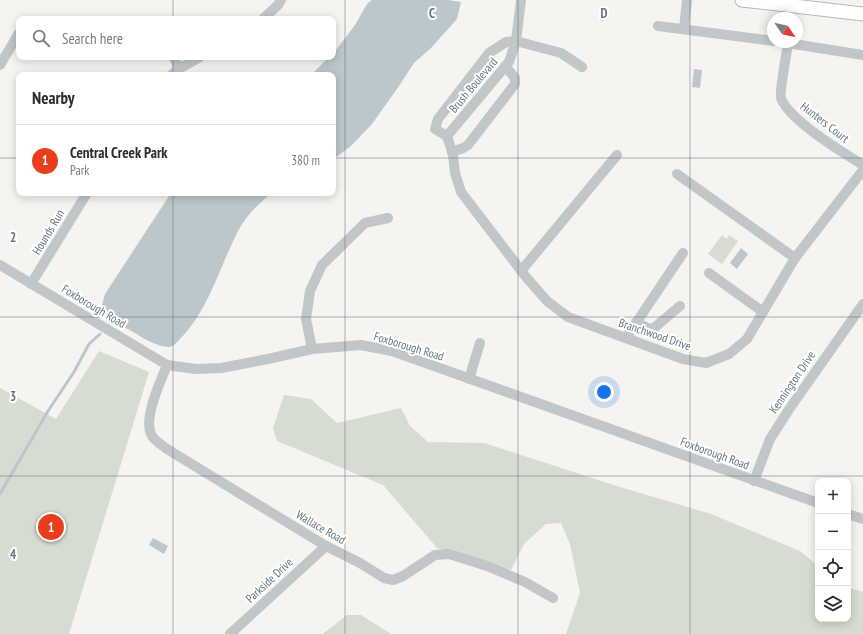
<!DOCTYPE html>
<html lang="en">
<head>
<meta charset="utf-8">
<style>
	:root { --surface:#fff; --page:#f2f2f3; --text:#2b2b33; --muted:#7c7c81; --line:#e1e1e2; --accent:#e83e1d }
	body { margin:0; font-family:"PT Sans Narrow",sans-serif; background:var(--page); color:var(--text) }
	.controls { position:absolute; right:12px; bottom:12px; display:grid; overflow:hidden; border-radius:8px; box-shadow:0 2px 10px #0003 }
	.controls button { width:36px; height:36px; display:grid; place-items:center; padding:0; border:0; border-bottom:1px solid var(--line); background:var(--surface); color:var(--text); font:20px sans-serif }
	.compass { position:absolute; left:767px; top:12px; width:36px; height:36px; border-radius:50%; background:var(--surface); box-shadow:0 2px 10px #0003; rotate:124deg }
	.you { position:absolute; left:604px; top:392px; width:14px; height:14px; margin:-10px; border:3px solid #fff; border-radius:50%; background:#1a73e8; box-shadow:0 0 0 6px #1a73e833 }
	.badge { display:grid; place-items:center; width:26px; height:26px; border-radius:50%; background:var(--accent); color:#fff; font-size:13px; font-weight:700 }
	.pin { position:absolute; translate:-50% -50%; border:2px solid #fff; box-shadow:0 1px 4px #0006 }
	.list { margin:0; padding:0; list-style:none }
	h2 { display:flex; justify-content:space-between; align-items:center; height:52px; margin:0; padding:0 16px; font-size:17px }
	h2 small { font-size:13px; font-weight:400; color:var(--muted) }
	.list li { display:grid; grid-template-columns:26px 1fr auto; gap:12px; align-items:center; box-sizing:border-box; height:72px; padding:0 16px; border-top:1px solid var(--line) }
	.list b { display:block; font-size:15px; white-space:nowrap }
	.list p { margin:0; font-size:13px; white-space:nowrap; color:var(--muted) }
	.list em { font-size:13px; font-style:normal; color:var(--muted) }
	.icon { flex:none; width:22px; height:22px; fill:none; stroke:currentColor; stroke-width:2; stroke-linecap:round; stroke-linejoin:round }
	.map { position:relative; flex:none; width:863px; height:634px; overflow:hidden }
	.search { position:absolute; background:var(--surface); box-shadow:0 2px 10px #0003; left:16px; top:16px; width:320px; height:44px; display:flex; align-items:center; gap:10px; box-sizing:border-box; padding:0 14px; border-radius:8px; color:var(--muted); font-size:15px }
	.panel { position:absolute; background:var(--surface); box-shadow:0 2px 10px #0003; left:16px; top:72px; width:320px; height:124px; border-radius:8px }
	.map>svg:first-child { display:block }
	.green { fill:#d6dcd1 }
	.water { fill:#bbc7cb }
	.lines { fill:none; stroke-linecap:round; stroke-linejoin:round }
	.stream { stroke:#bbc7cb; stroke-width:3 }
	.major-casing { stroke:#b4b9bc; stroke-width:15 }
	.minor { stroke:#c1c6c8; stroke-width:10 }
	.major { stroke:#fff; stroke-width:13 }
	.grid { fill:none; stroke:#627682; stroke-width:1; stroke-opacity:0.55 }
	.labels { text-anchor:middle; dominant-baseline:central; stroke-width:4; stroke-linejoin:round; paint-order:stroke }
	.street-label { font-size:12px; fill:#627682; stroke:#fff }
	.grid-label { font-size:13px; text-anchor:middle; font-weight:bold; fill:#627682; stroke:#fff; stroke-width:4; stroke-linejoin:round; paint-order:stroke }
</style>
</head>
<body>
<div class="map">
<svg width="863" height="634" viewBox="0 0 863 634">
	<rect width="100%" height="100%" fill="#f5f4f0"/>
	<g class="green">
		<path d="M722 235 727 239 729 235 738 241 722 264 708 254Z"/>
		<path d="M99 351 149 372 69 634H0V388L56 419Z"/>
		<path d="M284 395 311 399 337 423 401 408 410 426 428 442 484 443 620 487 711 514 800 551 818 566V619H848V587L863 592V634H566L580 593 570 544 561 523 546 524 524 544 511 570 437 548 383 485 277 441 273 428Z"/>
		<path d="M347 615H361L391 634H323Z"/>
	</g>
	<g class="water">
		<path d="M372 0H448L461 2 457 19 431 48 414 63 399 86 372 124 350 147 333 159V75H311L329 57H333V54L355 25 367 4Z"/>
		<path d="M694 69 702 70 700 88 692 87Z"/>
		<path d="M171 193H272C258 204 246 216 238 231 219 268 209 310 179 340 176 343 173 347 169 347 157 347 143 338 133 332 122 325 108 322 100 312L105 294Z"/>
		<path d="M741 248 748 254 737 269 730 263Z"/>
		<path d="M153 538 168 546 164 554 149 545Z"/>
	</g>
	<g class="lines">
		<path class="stream" d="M0 494 48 411 74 372 89 344 100 334"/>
		<g class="major-casing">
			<path id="major" d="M742 0 863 14"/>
		</g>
		<g class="minor">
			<path d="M263 19 278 5 281 0"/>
			<path d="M658 26 773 41"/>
			<path d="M684 29 687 0"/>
			<path d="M781 42 863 55"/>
			<path d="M788 43C787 52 779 92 781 98 788 119 843 153 863 165"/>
			<path d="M174 57 179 69"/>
			<path d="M0 65 19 33"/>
			<path d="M171 75 179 69 200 57"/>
			<path d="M447 136 453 155 455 173 461 192 526 277 547 301 568 317 683 359 706 363 729 354 747 339 795 258 863 170"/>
			<path d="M447 136 435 129 438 119 489 53 506 42 516 41 561 53 582 67"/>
			<path d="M447 136 509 62 516 41 521 0"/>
			<path d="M452 152 463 148 468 145 515 84V78L505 66"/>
			<path d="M677 174 795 258"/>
			<path d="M0 265 167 365 196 369 221 368 268 359 312 349 361 345 392 351 818 503"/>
			<path d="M521 271 617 155"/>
			<path d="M709 273 763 312"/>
			<path d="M31 284 87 193"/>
			<path d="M636 322 649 329 654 328 680 306"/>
			<path d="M626 338 683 253"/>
			<path d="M312 349 306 319 310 291 322 265 365 223 388 218"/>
			<path d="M167 365C161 381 142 419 152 436 155 441 162 445 167 449L326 546 360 563 384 578 393 580 403 576 435 555 449 554 487 566 525 582 553 598"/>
			<path d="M469 379 480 343"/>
			<path d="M754 481 770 439 790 408 863 304"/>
			<path d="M848 514 863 519"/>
			<path d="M230 634 326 546"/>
		</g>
		<use href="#major" class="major"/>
	</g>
	<path class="grid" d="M173 0V19M345 0V634M518 0V634M690 0V634M173 57V75M0 158H19M333 158H863M173 193V634M0 317H863M0 476H863"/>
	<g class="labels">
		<g class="street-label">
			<text transform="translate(473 85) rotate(-50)">Brush Boulevard</text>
			<text transform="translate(825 122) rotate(38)">Hunters Court</text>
			<text transform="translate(48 232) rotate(-59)">Hounds Run</text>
			<text transform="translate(94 306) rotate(31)">Foxborough Road</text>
			<text transform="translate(655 334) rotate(19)">Branchwood Drive</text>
			<text transform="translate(409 346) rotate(17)">Foxborough Road</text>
			<text transform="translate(792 382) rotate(-56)">Kennington Drive</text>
			<text transform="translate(715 453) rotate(20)">Foxborough Road</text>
			<text transform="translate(321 527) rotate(30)">Wallace Road</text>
			<text transform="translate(269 580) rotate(-43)">Parkside Drive</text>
		</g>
	</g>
	<g class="grid-label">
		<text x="432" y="18">C</text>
		<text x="604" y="18">D</text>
		<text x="13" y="242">2</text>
		<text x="13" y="401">3</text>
		<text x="13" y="559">4</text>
	</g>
</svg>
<div class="controls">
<button>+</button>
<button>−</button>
<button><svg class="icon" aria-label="locate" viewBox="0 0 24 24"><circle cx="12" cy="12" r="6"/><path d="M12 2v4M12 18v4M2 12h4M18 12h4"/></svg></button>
<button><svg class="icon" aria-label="layers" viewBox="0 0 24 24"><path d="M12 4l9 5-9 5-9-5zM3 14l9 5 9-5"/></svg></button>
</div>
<svg class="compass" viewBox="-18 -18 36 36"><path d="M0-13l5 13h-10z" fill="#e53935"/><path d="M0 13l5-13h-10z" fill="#7c7c81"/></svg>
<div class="you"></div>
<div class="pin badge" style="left:51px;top:527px">1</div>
<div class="search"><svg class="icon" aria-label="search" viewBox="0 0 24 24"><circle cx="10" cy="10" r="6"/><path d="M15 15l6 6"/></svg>Search here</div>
<section class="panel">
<h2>Nearby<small></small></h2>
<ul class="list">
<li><span class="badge">1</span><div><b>Central Creek Park</b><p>Park</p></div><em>380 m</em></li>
</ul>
</section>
</div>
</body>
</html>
